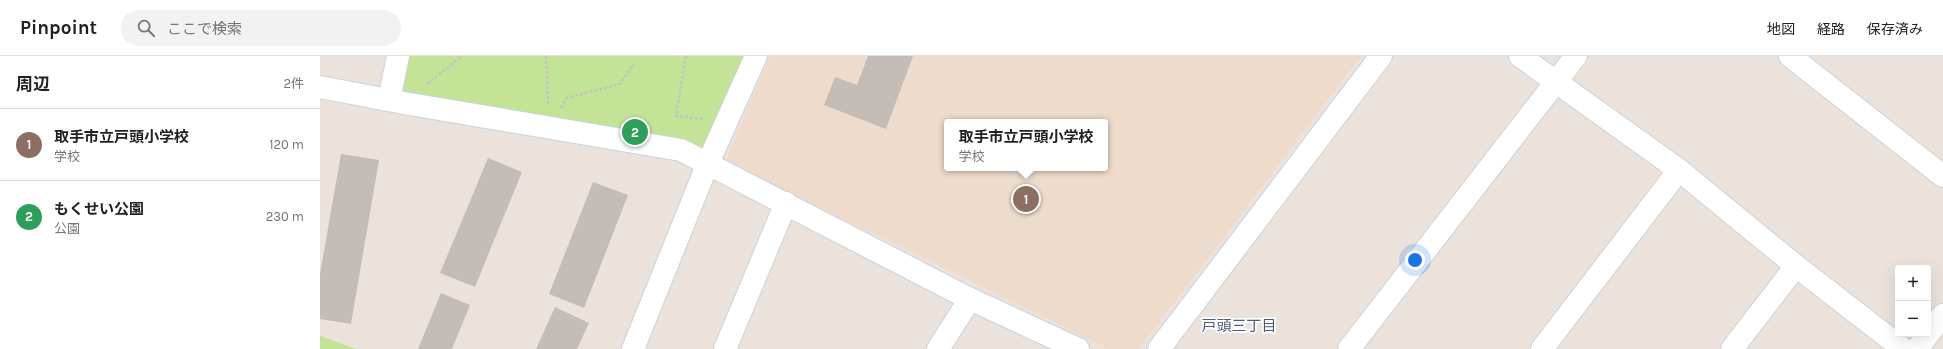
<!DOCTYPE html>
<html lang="ja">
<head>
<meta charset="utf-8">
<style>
	:root { --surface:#fff; --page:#f2f2f2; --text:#202124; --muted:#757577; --line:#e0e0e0; --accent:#2563eb }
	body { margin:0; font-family:Karla,"Noto Sans JP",sans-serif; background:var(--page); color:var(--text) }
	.controls { position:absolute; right:12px; bottom:12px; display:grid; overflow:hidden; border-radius:4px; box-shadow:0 4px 16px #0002 }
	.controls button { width:36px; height:36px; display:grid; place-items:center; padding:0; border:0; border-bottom:1px solid var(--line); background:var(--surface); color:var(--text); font:20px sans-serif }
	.you { position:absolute; left:1095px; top:204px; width:14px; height:14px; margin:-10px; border:3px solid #fff; border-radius:50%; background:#1a73e8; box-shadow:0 0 0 6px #1a73e833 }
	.badge { display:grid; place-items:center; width:26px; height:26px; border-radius:50%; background:var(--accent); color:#fff; font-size:13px; font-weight:700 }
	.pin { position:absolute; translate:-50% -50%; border:2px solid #fff; box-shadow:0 1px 4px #0006 }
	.popup { position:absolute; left:624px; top:63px; width:164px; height:52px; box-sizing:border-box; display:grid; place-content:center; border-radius:4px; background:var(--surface); filter:drop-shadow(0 1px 3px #0005); font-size:13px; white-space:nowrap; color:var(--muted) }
	.popup b { font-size:15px; color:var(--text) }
	.popup::after { content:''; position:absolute; left:50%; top:100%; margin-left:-8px; border:8px solid transparent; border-top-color:var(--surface) }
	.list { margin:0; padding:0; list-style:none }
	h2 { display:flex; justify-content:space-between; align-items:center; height:52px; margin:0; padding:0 16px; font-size:17px }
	h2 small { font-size:13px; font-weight:400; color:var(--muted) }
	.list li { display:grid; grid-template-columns:26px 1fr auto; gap:12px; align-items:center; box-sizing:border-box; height:72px; padding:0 16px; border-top:1px solid var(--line) }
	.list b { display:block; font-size:15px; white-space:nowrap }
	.list p { margin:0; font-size:13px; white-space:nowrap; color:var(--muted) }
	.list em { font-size:13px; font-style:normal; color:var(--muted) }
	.icon { flex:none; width:22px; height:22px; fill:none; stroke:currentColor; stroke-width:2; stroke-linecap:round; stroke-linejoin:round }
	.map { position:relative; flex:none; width:1623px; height:293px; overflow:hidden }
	header { display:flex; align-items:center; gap:24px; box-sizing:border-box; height:56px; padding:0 20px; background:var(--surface); border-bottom:1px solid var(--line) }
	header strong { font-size:19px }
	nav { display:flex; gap:22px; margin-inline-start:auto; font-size:14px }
	.search { width:280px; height:36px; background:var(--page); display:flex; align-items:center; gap:10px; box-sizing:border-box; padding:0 14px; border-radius:22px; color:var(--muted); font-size:15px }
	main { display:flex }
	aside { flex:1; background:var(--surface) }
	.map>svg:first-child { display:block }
	.education { fill:#eedbcb; fill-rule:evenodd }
	.green { fill:#c3e497 }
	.building { fill:#c4bdb7 }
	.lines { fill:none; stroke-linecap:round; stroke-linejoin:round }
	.minor-casing { stroke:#cad2dc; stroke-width:24 }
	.path { stroke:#c3c3c3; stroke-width:2.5; stroke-dasharray:3 2; stroke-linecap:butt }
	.minor { stroke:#fff; stroke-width:22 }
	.labels { text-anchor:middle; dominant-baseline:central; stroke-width:3.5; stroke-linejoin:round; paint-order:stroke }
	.neighbourhood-label { font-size:15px; fill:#4a5e7c; stroke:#fff }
</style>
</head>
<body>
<header>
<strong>Pinpoint</strong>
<div class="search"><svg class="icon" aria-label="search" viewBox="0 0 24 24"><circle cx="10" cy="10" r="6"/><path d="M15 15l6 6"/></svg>ここで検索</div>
<nav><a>地図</a><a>経路</a><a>保存済み</a></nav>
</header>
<main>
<aside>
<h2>周辺<small>2件</small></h2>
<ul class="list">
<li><span class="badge" style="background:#8d6e63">1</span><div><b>取手市立戸頭小学校</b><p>学校</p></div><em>120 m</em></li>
<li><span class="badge" style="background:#2e9e5b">2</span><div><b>もくせい公園</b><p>公園</p></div><em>230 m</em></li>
</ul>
</aside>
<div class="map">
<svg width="1623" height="293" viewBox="0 0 1623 293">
	<rect width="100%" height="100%" fill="#ece2dc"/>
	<path class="education" d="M450 0H1041L819 293H789L553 177 404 109ZM627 66H785V112H627Z"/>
	<g class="green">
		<path d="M78 0H436L388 107 69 44Z"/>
		<path d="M0 280 37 293H0Z"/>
	</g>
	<g class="building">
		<path d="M548 0H593L566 73 504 49 515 21 537 29Z"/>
		<path d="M21 98 59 104 31 268 0 263V218Z"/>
		<path d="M168 102 202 116 155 231 120 217Z"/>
		<path d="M273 126 308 139 264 252 229 238Z"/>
		<path d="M121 237 150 249 132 293H98Z"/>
		<path d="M235 251 269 267 257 293H216Z"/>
	</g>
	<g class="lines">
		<g class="minor-casing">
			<g id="minor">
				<path d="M1200 0 1359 114 1476 210 1583 293"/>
				<path d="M1470 0 1623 120"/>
				<path d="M0 31 84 47 361 94 650 243 758 293"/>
				<path d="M69 44 78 0"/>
				<path d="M313 293 388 107 436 0"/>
				<path d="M405 293 466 147"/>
				<path d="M618 293 650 243"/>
				<path d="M839 293 1061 0"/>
				<path d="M1029 293 1256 0"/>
				<path d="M1222 293 1359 114"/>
				<path d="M1412 293 1476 210"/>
				<path d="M1597 293 1623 259"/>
			</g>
		</g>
		<g class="path">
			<path d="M226 0 228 49"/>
			<path d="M366 0 356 60 384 63"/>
			<path d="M107 28 142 0"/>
			<path d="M241 52 247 42 300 28 314 8"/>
		</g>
		<use href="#minor" class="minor"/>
	</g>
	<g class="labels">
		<g class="neighbourhood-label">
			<text x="919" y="270">戸頭三丁目</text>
		</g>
	</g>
</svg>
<div class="controls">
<button>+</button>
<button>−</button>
</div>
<div class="you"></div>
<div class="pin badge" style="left:706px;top:143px;background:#8d6e63">1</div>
<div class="popup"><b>取手市立戸頭小学校</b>学校</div>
<div class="pin badge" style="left:315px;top:76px;background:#2e9e5b">2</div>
</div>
</main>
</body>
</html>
